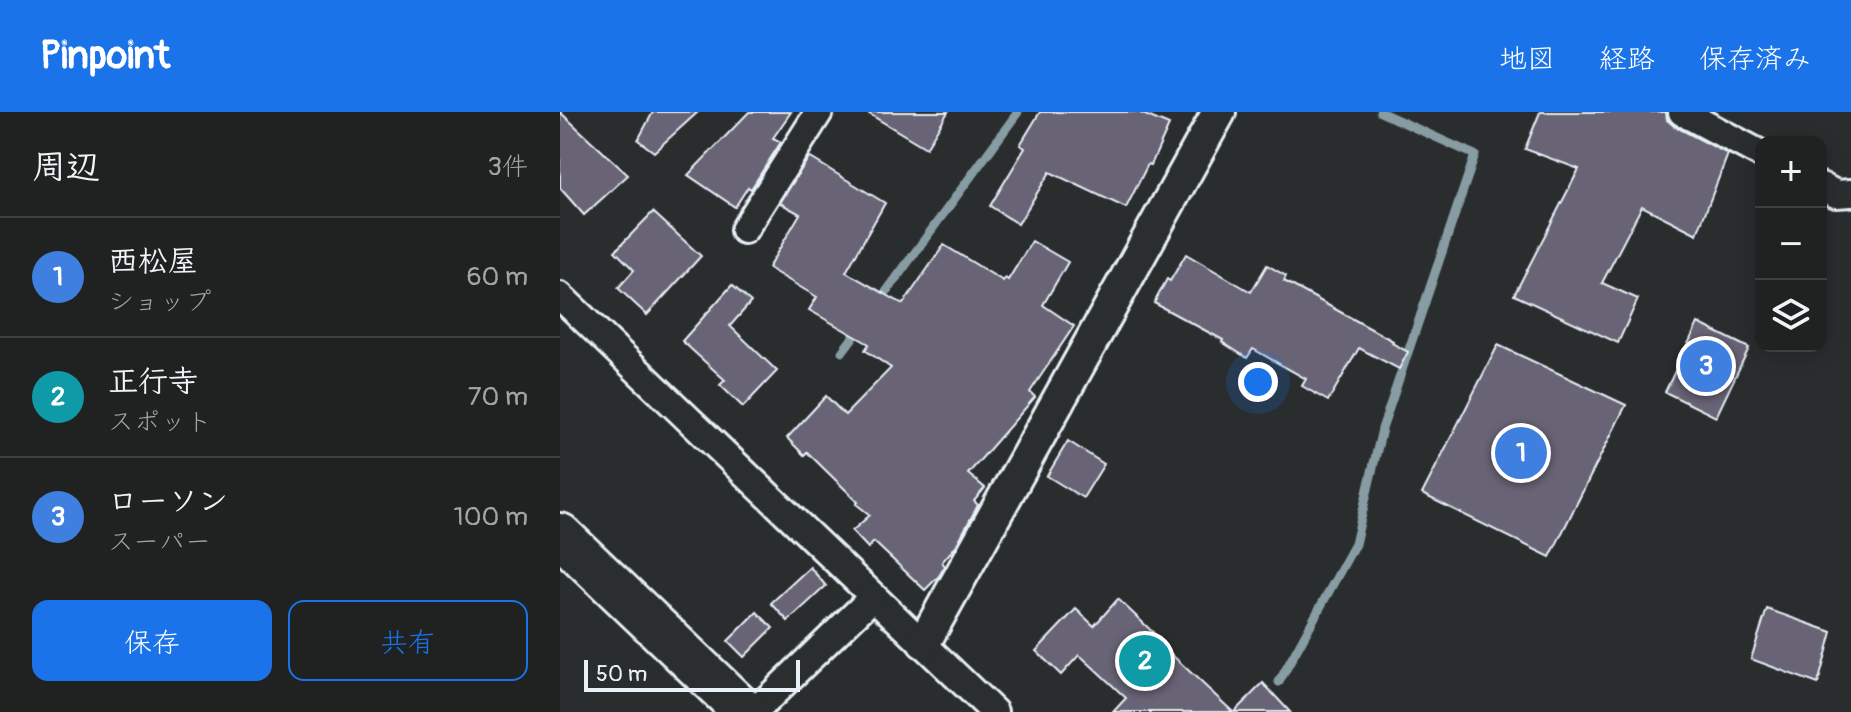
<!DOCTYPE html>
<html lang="ja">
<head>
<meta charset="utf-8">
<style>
	:root { --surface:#202222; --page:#282a2a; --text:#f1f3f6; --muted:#a2a4a5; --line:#3d3f40; --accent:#1a73e8 }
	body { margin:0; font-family:Pangolin,"Klee One",sans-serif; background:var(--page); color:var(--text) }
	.controls { position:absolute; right:24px; top:24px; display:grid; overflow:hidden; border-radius:16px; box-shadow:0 4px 20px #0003 }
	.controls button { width:72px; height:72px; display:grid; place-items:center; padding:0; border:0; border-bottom:2px solid var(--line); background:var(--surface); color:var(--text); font:40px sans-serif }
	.scale { position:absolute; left:24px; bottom:20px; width:216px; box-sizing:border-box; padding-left:8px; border:4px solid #e8f1f8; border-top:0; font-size:22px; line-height:28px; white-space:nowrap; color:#e8f1f8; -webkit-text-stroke:6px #2a2d2e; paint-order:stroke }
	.you { position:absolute; left:698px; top:270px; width:28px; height:28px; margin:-20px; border:6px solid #fff; border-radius:50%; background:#1a73e8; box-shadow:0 0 0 12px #1a73e833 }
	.badge { display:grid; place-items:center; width:52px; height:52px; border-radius:50%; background:var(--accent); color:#fff; font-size:26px; font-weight:700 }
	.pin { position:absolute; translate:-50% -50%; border:4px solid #fff; box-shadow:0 2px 8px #0006 }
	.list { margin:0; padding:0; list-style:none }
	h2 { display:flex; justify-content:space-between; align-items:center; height:104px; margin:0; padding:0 32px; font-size:34px }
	h2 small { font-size:26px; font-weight:400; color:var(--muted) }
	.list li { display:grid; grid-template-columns:52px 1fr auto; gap:24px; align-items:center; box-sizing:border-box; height:120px; padding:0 32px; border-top:2px solid var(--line) }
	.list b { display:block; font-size:30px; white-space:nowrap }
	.list p { margin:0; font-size:26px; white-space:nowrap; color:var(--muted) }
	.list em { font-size:26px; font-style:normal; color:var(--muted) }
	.actions { display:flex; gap:16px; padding:24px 32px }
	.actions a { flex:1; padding:18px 0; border:2px solid var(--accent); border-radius:16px; text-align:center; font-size:28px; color:var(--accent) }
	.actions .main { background:var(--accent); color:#fff }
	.icon { flex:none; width:44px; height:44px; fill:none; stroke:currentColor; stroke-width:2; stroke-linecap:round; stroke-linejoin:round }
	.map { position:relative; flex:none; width:1291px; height:600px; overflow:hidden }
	header { display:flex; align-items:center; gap:48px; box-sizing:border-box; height:112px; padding:0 40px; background:var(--accent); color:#fff }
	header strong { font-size:38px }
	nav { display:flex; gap:44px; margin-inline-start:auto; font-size:28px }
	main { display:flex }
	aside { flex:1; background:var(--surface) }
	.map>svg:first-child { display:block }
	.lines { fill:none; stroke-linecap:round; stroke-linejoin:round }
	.stream { stroke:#879da3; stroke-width:9 }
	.building { fill:#686475; stroke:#e8f1f8; stroke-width:2 }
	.minor-casing { stroke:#e8f1f8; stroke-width:32 }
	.tertiary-casing { stroke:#e8f1f8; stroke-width:38 }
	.primary-casing { stroke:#e8f1f8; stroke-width:48 }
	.minor { stroke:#2a2d2e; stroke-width:26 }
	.tertiary { stroke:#2a2d2e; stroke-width:32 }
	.primary { stroke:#2a2d2e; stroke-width:42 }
</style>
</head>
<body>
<header>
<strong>Pinpoint</strong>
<nav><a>地図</a><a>経路</a><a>保存済み</a></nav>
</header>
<main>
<aside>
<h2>周辺<small>3件</small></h2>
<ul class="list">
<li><span class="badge" style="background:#3f7fe0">1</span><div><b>西松屋</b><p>ショップ</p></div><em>60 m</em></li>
<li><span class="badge" style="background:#0f9aa8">2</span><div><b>正行寺</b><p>スポット</p></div><em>70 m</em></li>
<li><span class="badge" style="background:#3f7fe0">3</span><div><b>ローソン</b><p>スーパー</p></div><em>100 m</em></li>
</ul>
<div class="actions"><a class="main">保存</a><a>共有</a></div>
</aside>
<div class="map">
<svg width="1291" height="600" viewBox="0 0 1291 600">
	<rect width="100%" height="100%" fill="#2a2d2e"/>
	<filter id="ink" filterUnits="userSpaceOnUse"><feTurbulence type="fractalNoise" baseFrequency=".0125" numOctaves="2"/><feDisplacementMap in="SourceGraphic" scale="16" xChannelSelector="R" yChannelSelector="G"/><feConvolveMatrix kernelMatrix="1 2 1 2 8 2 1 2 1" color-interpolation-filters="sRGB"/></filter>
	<g filter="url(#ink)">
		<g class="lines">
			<g class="stream">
				<path d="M318 191 458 0"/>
				<path d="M282 240 300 216"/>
				<path d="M719 570 795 432 822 317 915 43 820 0"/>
			</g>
		</g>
		<g class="building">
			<path d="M0 0 68 63 24 103 0 76Z"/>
			<path d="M93 0H138L94 40 78 28Z"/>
			<path d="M189 0H231L213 26 221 30 191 77 188 75 175 95 128 63Z"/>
			<path d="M306 0H388L366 36Z"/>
			<path d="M480 0H578L609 13 591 53 588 52 566 96 490 60 458 112 430 94 465 36 460 33Z"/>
			<path d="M980 0H1106L1107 8 1114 14 1168 42 1137 122 1082 94 1042 171 1078 187 1058 231 954 183 1019 57 965 37Z"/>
			<path d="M249 45 325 91 286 160 343 192 384 133 443 169 445 166 448 168 472 129 508 150 483 193 514 214 470 280 475 285 408 362 425 376 414 389 418 393 396 434 382 450 385 454 379 464 365 478 314 430 308 436 292 419 310 403 296 392 298 390 247 340 244 343 227 326 266 284 285 303 331 256 305 238 309 232 249 198 257 185 208 156 240 102 220 91Z"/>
			<path d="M93 100 141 144 87 203 58 176 74 158 55 139Z"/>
			<path d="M626 142 691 180 707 153 726 164 724 169 833 229 832 231 848 240 839 257 799 236 768 289 742 274 746 267 693 237 687 246 662 230 663 228 594 191 607 167 610 169Z"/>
			<path d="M172 173 191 190 170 214 217 259 183 295 160 273 165 268 122 229Z"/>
			<path d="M1138 211 1189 236 1156 305 1105 280Z"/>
			<path d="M938 233 1066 293 990 445 862 382Z"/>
			<path d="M508 329 544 352 523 386 487 364Z"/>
			<path d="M250 455 266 474 228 509 211 491Z"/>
			<path d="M558 487 599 526 596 528 673 600H553L566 586 523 546 519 543 501 563 476 539 516 497 534 514Z"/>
			<path d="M1207 497 1272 520 1258 572 1191 547Z"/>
			<path d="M197 500 213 516 184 545 168 529Z"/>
			<path d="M703 571 730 600H674Z"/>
		</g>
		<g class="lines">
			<g class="minor-casing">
				<g id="minor">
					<path d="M1122 0 1201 42"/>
					<path d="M1261 74 1276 82 1291 81"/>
					<path d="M184 118 259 0"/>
					<path d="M0 184 434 600"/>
					<path d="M194 600 313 485"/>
				</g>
			</g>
			<g class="tertiary-casing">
				<path id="tertiary" d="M364 530 659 0"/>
			</g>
			<g class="primary-casing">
				<path id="primary" d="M0 423 185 600"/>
			</g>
			<use href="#minor" class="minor"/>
			<use href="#tertiary" class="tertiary"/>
			<use href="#primary" class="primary"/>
		</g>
	</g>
</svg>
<div class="controls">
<button>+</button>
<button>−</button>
<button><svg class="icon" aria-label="layers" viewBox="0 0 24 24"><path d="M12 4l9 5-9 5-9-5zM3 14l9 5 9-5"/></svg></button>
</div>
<div class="scale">50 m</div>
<div class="you"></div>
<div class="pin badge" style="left:961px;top:341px;background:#3f7fe0">1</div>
<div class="pin badge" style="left:585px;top:549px;background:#0f9aa8">2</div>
<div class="pin badge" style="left:1146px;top:254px;background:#3f7fe0">3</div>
</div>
</main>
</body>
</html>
